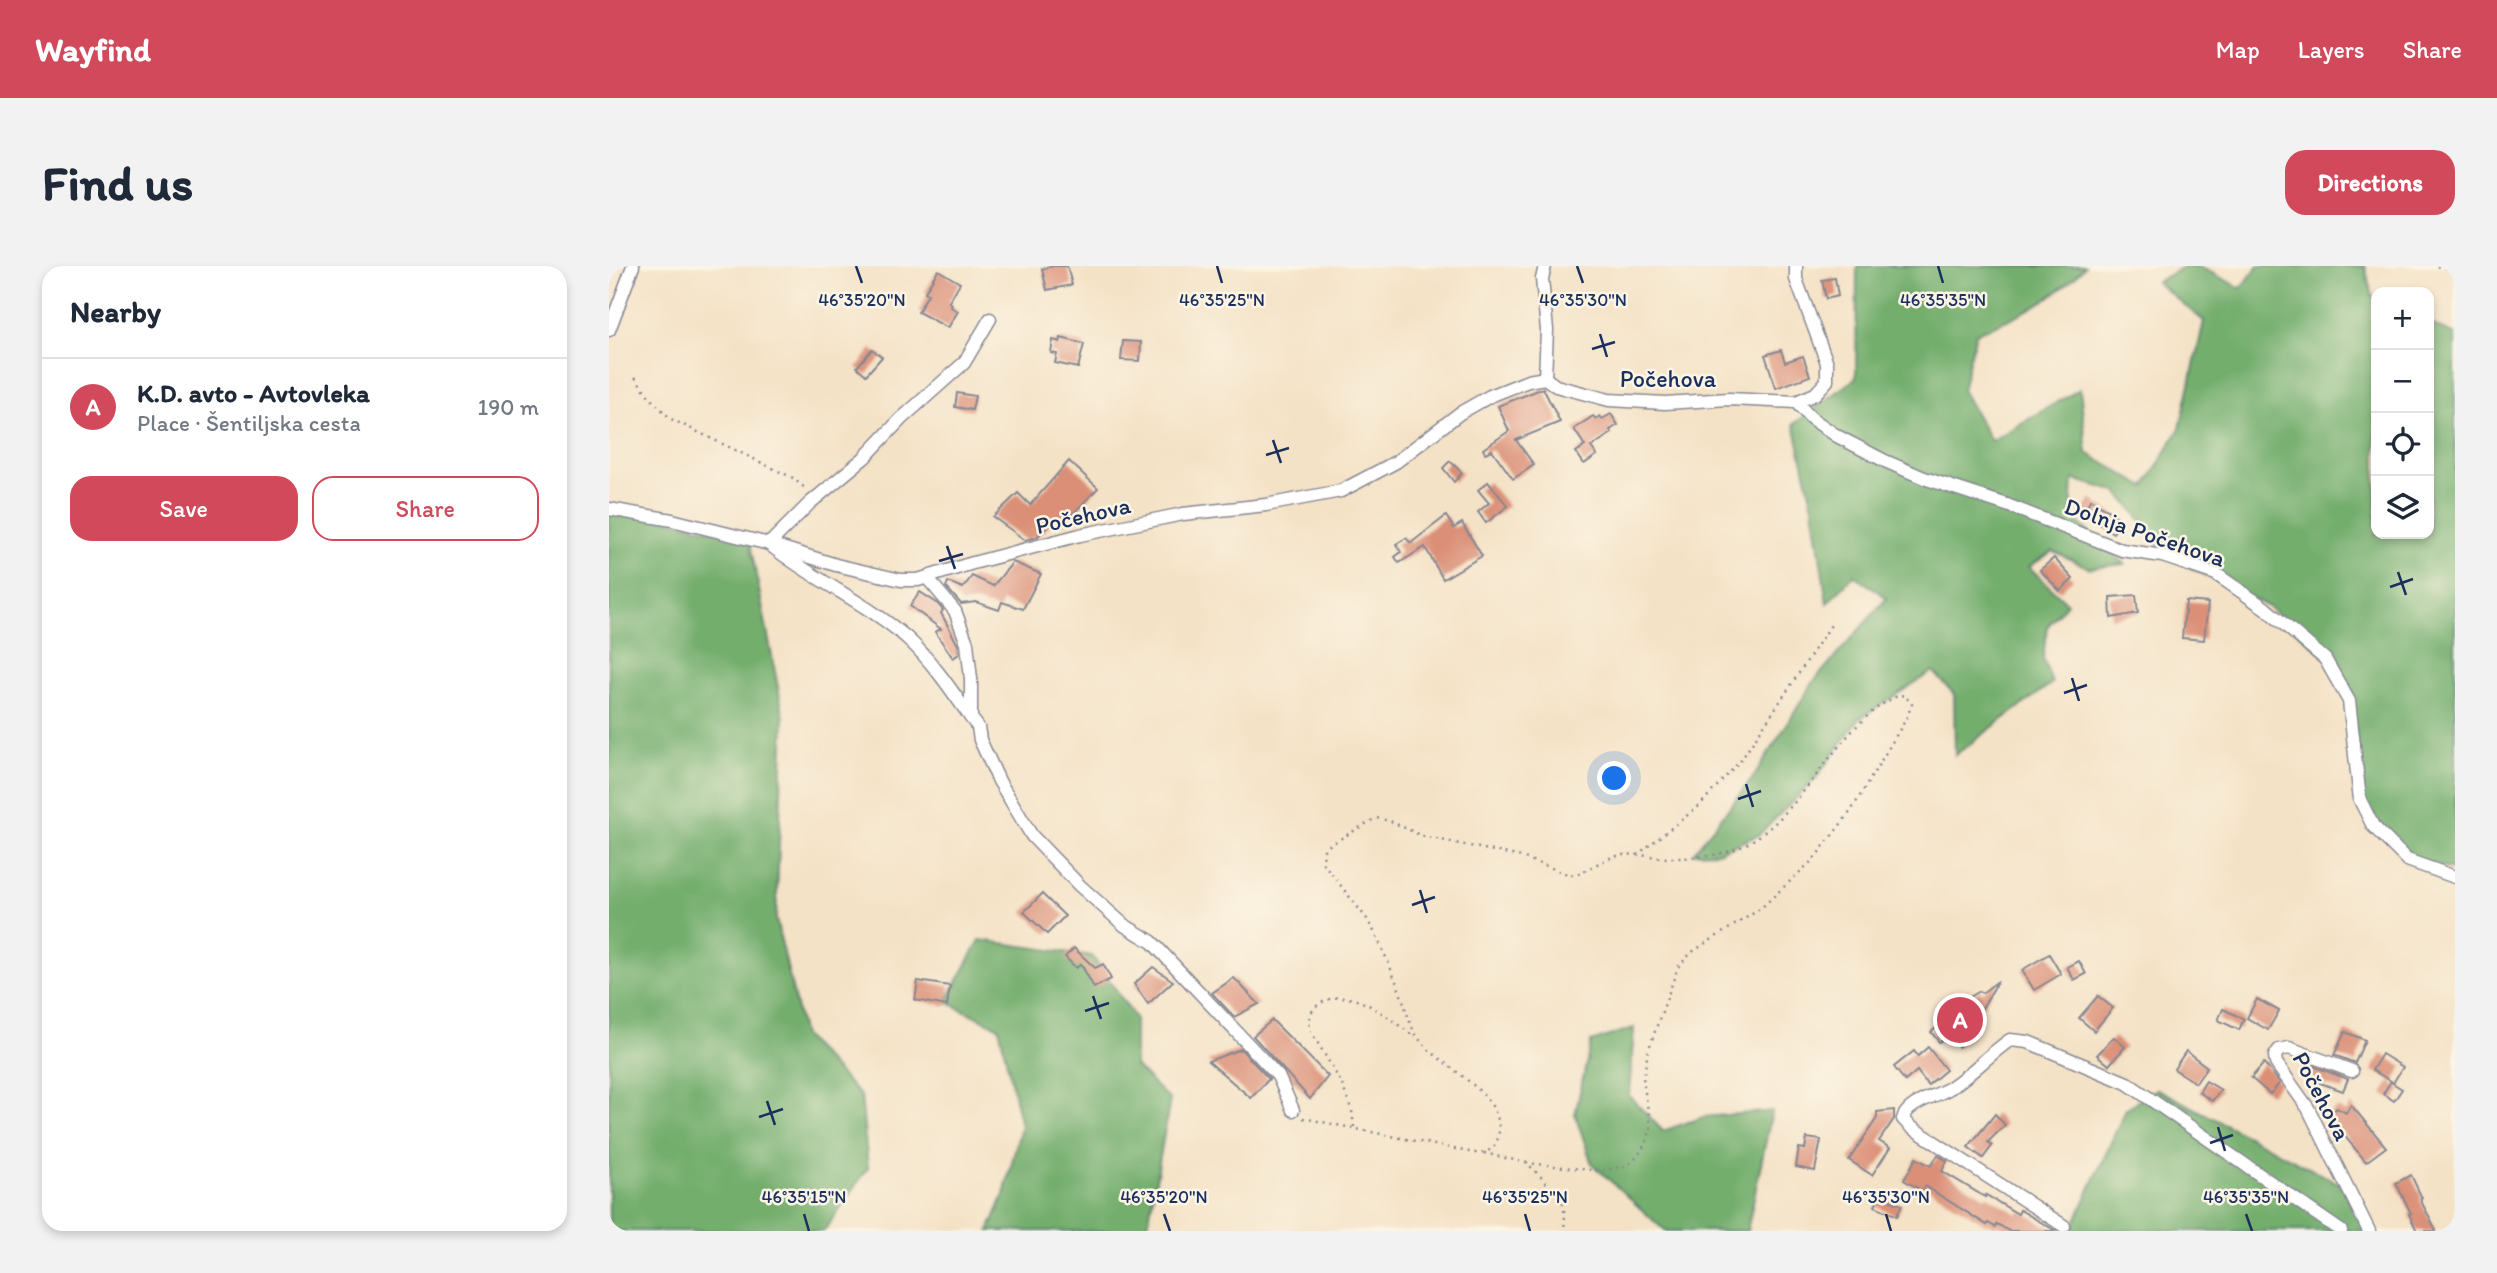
<!DOCTYPE html>
<html lang="en">
<head>
<meta charset="utf-8">
<style>
	:root { --surface:#fff; --page:#f2f2f3; --text:#1f2937; --muted:#747a83; --line:#e0e1e3; --accent:#d1495b }
	body { margin:0; font-family:Itim,sans-serif; background:var(--page); color:var(--text) }
	.controls { position:absolute; right:21px; top:21px; display:grid; overflow:hidden; border-radius:14px; box-shadow:0 4px 10px #0003 }
	.controls button { width:63px; height:63px; display:grid; place-items:center; padding:0; border:0; border-bottom:2px solid var(--line); background:var(--surface); color:var(--text); font:35px sans-serif }
	.you { position:absolute; left:1006px; top:513px; width:24px; height:24px; margin:-18px; border:5px solid #fff; border-radius:50%; background:#1a73e8; box-shadow:0 0 0 10px #1a73e833 }
	.badge { display:grid; place-items:center; width:46px; height:46px; border-radius:50%; background:var(--accent); color:#fff; font-size:23px; font-weight:700 }
	.pin { position:absolute; translate:-50% -50%; border:4px solid #fff; box-shadow:0 2px 7px #0006 }
	.list { margin:0; padding:0; list-style:none }
	h2 { display:flex; justify-content:space-between; align-items:center; height:91px; margin:0; padding:0 28px; font-size:30px }
	h2 small { font-size:23px; font-weight:400; color:var(--muted) }
	.list li { display:grid; grid-template-columns:46px 1fr auto; gap:21px; align-items:center; box-sizing:border-box; height:98px; padding:0 28px; border-top:2px solid var(--line) }
	.list b { display:block; font-size:26px; white-space:nowrap }
	.list p { margin:0; font-size:23px; white-space:nowrap; color:var(--muted) }
	.list em { font-size:23px; font-style:normal; color:var(--muted) }
	.actions { display:flex; gap:14px; padding:21px 28px }
	.actions a { flex:1; padding:16px 0; border:2px solid var(--accent); border-radius:21px; text-align:center; font-size:24px; color:var(--accent) }
	.actions .main { background:var(--accent); color:#fff }
	.icon { flex:none; width:38px; height:38px; fill:none; stroke:currentColor; stroke-width:2; stroke-linecap:round; stroke-linejoin:round }
	.map { position:relative; flex:none; width:1846px; height:965px; overflow:hidden; border-radius:21px }
	header { display:flex; align-items:center; gap:42px; box-sizing:border-box; height:98px; padding:0 35px; background:var(--accent); color:#fff }
	header strong { font-size:33px }
	nav { display:flex; gap:38px; margin-inline-start:auto; font-size:24px }
	.intro { display:flex; align-items:center; justify-content:space-between; box-sizing:border-box; height:168px; padding:0 42px }
	h1 { margin:0; font-size:49px }
	.button { padding:18px 32px; border-radius:21px; background:var(--accent); color:#fff; font-size:24px; font-weight:700 }
	main { display:flex; gap:42px; padding:0 42px }
	aside { flex:1; background:var(--surface); border-radius:21px; box-shadow:0 4px 10px #0003 }
	.map>svg:first-child { display:block }
	.forest { fill:#73ae6d; stroke:#476e66; stroke-width:2 }
	.building { fill:#db8f77 }
	.lines { fill:none; stroke-linecap:round; stroke-linejoin:round }
	.street-casing { stroke:#888892; stroke-width:15 }
	.path { stroke:#888892; stroke-width:2.5; stroke-dasharray:2 5; stroke-linecap:butt }
	.street { stroke:#fff; stroke-width:12 }
	.ticks { fill:none; stroke:#1b2f5e; stroke-width:2.5 }
	.labels { text-anchor:middle; dominant-baseline:central; stroke-width:5; stroke-linejoin:round; paint-order:stroke }
	.street-label { font-size:24px; fill:#1b2f5e; stroke:#fcf5e5 }
	.ticks-label { font-size:18px; text-anchor:middle; fill:#1b2f5e; stroke:#fcf5e5; stroke-width:5; stroke-linejoin:round; paint-order:stroke }
</style>
</head>
<body>
<header>
<strong>Wayfind</strong>
<nav><a>Map</a><a>Layers</a><a>Share</a></nav>
</header>
<div class="intro"><h1>Find us</h1><a class="button">Directions</a></div>
<main>
<aside>
<h2>Nearby<small></small></h2>
<ul class="list">
<li><span class="badge">A</span><div><b>K.D. avto - Avtovleka</b><p>Place · Šentiljska cesta</p></div><em>190 m</em></li>
</ul>
<div class="actions"><a class="main">Save</a><a>Share</a></div>
</aside>
<div class="map">
<svg width="1846" height="965" viewBox="0 0 1846 965">
	<rect width="100%" height="100%" fill="#fcf5e5"/>
	<filter id="ink" filterUnits="userSpaceOnUse"><feTurbulence type="fractalNoise" baseFrequency=".0143" numOctaves="2"/><feDisplacementMap in="SourceGraphic" scale="14" xChannelSelector="R" yChannelSelector="G"/><feConvolveMatrix kernelMatrix="1 2 1 2 8 2 1 2 1" color-interpolation-filters="sRGB"/></filter>
	<filter id="wash" filterUnits="userSpaceOnUse"><feTurbulence type="fractalNoise" baseFrequency=".00686" numOctaves="4" result="noise"/><feDisplacementMap in="SourceGraphic" scale="28" xChannelSelector="R" yChannelSelector="G"/><feGaussianBlur stdDeviation="1.57" result="paint"/><feColorMatrix in="noise" values="0 0 0 0 0 0 0 0 0 0 0 0 0 0 0 0 0 1.4 0 .05"/><feComposite in="paint" operator="in"/></filter>
	<g filter="url(#wash)">
		<rect width="100%" height="100%" fill="#f4e2c6"/>
		<g class="forest">
			<path d="M1248 0H1476C1449 32 1406 52 1367 67L1353 124 1382 175 1471 123 1478 187 1536 221 1571 162 1595 55 1547 16 1576 0H1589L1632 22 1649 0H1756L1763 30 1767 32V268H1820V57L1846 69V605L1800 591 1766 557 1754 533 1743 434 1718 391 1658 340 1554 288 1529 250 1508 226 1464 213 1462 250 1516 298 1480 302 1444 285 1420 301 1458 337 1438 361 1434 392 1443 417 1346 489 1345 428 1324 405 1250 453 1207 512 1150 569 1109 586 1084 587 1146 509 1205 415 1278 332 1245 309 1218 337 1204 241 1185 158 1247 112Z"/>
			<path d="M0 241 140 272 175 452 167 653 194 770 252 830 259 902 215 965H0Z"/>
			<path d="M371 674 483 690 526 752V800L561 834 538 965H380L395 929 412 860 390 761 337 736Z"/>
			<path d="M1025 762 1020 830 1054 865 1094 851 1163 845 1138 965H1056L983 898 966 848 982 776Z"/>
			<path d="M1548 823 1731 918 1766 965H1462L1517 843Z"/>
		</g>
		<g id="blocks">
			<g class="building">
				<path d="M444 0H458L463 19 438 24 433 3Z"/>
				<path d="M329 4 351 17 340 36 343 38 342 41 349 45 339 62 309 46 319 28 316 26Z"/>
				<path d="M1226 12 1229 30 1217 33 1213 14Z"/>
				<path d="M452 72 475 78 469 102 446 97 448 88 442 87 444 74 451 76Z"/>
				<path d="M514 75 532 76 531 95 512 94Z"/>
				<path d="M263 83 273 91 257 109 248 101Z"/>
				<path d="M1172 84 1176 96 1194 90 1201 110 1167 122 1156 89Z"/>
				<path d="M934 122 951 156 907 174 925 199 904 213 883 184 876 187 874 183 900 165 889 140Z"/>
				<path d="M348 127 366 130 363 144 346 141Z"/>
				<path d="M1002 148 1009 159 1001 164 1003 167 982 181 988 189 975 198 967 186 976 180 965 163 984 150 987 153 991 150 993 153Z"/>
				<path d="M460 195 489 222 454 258 448 252 428 271 416 274 384 251 409 227 421 239Z"/>
				<path d="M841 195 853 207 845 216 834 202Z"/>
				<path d="M879 216 899 240 877 257 869 246 880 237 869 224Z"/>
				<path d="M1482 233 1513 254 1504 267 1473 247Z"/>
				<path d="M837 250 845 262 853 257 873 290 834 313 816 281 790 297 786 291 792 286 787 278 797 272 802 277Z"/>
				<path d="M1445 292 1464 313 1451 325 1431 304Z"/>
				<path d="M404 296 432 308 414 343 393 336 390 344 367 336 352 338 337 321 339 316 354 322 363 310 384 320Z"/>
				<path d="M311 326 328 337 334 344 332 347 349 379 350 388 344 392 326 366 332 363 301 340Z"/>
				<path d="M1527 329 1529 347 1502 352 1501 331Z"/>
				<path d="M1577 335 1599 337 1595 374 1573 372Z"/>
				<path d="M433 628 456 650 438 668 415 646Z"/>
				<path d="M465 682 486 702 494 698 502 713 485 722 472 698 467 702 456 691Z"/>
				<path d="M1440 688 1452 708 1425 724 1413 704Z"/>
				<path d="M1470 695 1477 708 1465 714 1458 701Z"/>
				<path d="M544 701 564 715 539 738 525 718Z"/>
				<path d="M625 712 650 738 625 751 603 727Z"/>
				<path d="M309 715 341 720 338 740 306 734Z"/>
				<path d="M1389 715 1362 761 1358 764 1363 770 1349 781 1340 770 1330 776 1322 766 1363 734 1361 731 1371 725 1373 727Z"/>
				<path d="M1489 730 1504 742 1485 765 1470 752Z"/>
				<path d="M1648 733 1670 745 1659 764 1638 752Z"/>
				<path d="M1614 743 1635 753 1630 764 1609 754Z"/>
				<path d="M663 754 719 810 701 833 644 770Z"/>
				<path d="M1736 766 1756 774 1746 797 1725 789Z"/>
				<path d="M1505 771 1516 781 1500 799 1488 789Z"/>
				<path d="M1319 781 1337 804 1319 819 1308 805 1296 815 1285 801 1305 785 1309 790Z"/>
				<path d="M632 783 660 813 642 832 599 795Z"/>
				<path d="M1577 785 1598 801 1587 817 1565 803Z"/>
				<path d="M1773 788 1794 801 1784 817 1782 816 1793 823 1785 835 1774 828 1782 815 1763 804Z"/>
				<path d="M1655 797 1671 817 1661 828 1642 812Z"/>
				<path d="M1704 800 1739 813 1734 825 1711 817 1698 809Z"/>
				<path d="M1597 815 1612 824 1603 835 1590 826Z"/>
				<path d="M1742 839 1777 881 1757 896 1719 850 1728 842 1737 847Z"/>
				<path d="M1285 844V853L1270 875 1281 882 1263 909 1240 894 1268 852V846Z"/>
				<path d="M1386 848 1396 859 1379 876 1383 880 1374 892 1359 881Z"/>
				<path d="M1198 872 1212 874 1206 905 1187 901 1190 882 1196 883Z"/>
				<path d="M1329 889 1338 895 1333 905 1376 931 1377 929 1409 948 1411 944 1447 965H1400L1388 958 1386 961 1379 957 1378 959 1316 920 1314 925 1295 914 1307 892 1322 900Z"/>
				<path d="M1802 909 1813 932 1811 933 1827 965H1808L1800 948 1802 947 1787 917Z"/>
				<path d="M1270 930 1293 939 1288 950 1266 940Z"/>
			</g>
		</g>
	</g>
	<g filter="url(#ink)">
		<use href="#blocks" fill-opacity="0" stroke="#888892" stroke-width="2"/>
		<g class="lines">
			<g class="street-casing">
				<g id="street">
					<path d="M0 64 24 0"/>
					<path d="M936 112 938 64 933 13 936 0"/>
					<path d="M1187 136 1202 152 1228 170 1276 195 1315 212 1398 239 1513 284 1553 290 1607 308 1656 342 1716 393 1740 435 1751 534 1764 560 1798 594 1846 611"/>
					<path d="M0 243 63 254 160 278 227 299 292 314H309L364 297 471 269 574 248 657 239 732 225 787 196 851 147 881 130 919 115 936 112 947 120 1000 134 1056 137 1120 133 1187 136 1206 128 1218 115V97L1187 13V0"/>
					<path d="M319 313 346 345 358 377 362 413V452L369 461 371 474 390 515 423 570 471 620 515 659 543 676 669 810 684 844"/>
					<path d="M362 452C343 425 323 395 298 372 258 337 203 313 160 278L201 237 255 192 292 153 355 97 381 53"/>
					<path d="M1743 805 1680 782 1670 784 1666 790 1667 797 1699 842 1760 965"/>
					<path d="M1455 960 1302 861 1294 853C1298 837 1325 831 1339 823 1361 810 1379 789 1401 774L1419 776 1518 817 1732 965"/>
				</g>
			</g>
			<g class="path">
				<path d="M1828 0 1846 4"/>
				<path d="M26 111 43 134 62 153 184 212 197 223"/>
				<path d="M1028 589 1090 540 1132 494 1224 356"/>
				<path d="M694 852 865 887C877 887 887 884 889 871 899 826 827 800 808 770 801 760 798 746 794 734 786 712 777 691 767 669L758 653 714 597 715 584 719 580 767 552 781 555 813 570 913 591 961 609 969 608C982 602 998 591 1013 589 1029 587 1045 592 1061 592 1089 592 1120 590 1144 574 1198 541 1234 451 1291 429L1296 430 1303 438 1297 453 1242 545 1204 594 1151 643 1083 686 1069 701 1039 785 1034 815 1042 861 1038 875 1028 891 1019 899 992 905 918 897"/>
				<path d="M745 861 743 845 732 816 701 764C700 754 700 746 709 739 742 715 781 754 806 771"/>
				<path d="M875 887 918 897 931 910 953 935 956 949 955 965"/>
			</g>
			<use href="#street" class="street"/>
		</g>
	</g>
	<path class="ticks" d="M247 0 253 17M608 0 613 17M968 0 974 17M1329 0 1334 17M991 68 998 91M983 83 1006 76M664 174 672 197M657 189 680 182M338 280 346 303M330 295 354 288M1789 306 1797 329M1781 321 1804 313M1463 412 1470 435M1455 427 1478 419M1137 518 1144 541M1129 533 1152 525M811 624 818 647M803 639 826 631M484 730 492 753M476 745 500 737M158 835 166 859M150 851 174 843M1609 861 1616 885M1601 877 1624 869M195 948 200 965M555 948 561 965M916 948 921 965M1277 948 1282 965M1637 948 1643 965"/>
	<g class="labels">
		<g class="street-label">
			<text x="1059" y="112">Počehova</text>
			<text transform="translate(474 249) rotate(-13)">Počehova</text>
			<text transform="translate(1536 266) rotate(19)">Dolnja Počehova</text>
			<text transform="translate(1713 830) rotate(62)">Počehova</text>
		</g>
	</g>
	<g class="ticks-label">
		<text x="253" y="40">46°35'20"N</text>
		<text x="613" y="40">46°35'25"N</text>
		<text x="974" y="40">46°35'30"N</text>
		<text x="1334" y="40">46°35'35"N</text>
		<text x="555" y="937">46°35'20"N</text>
		<text x="1637" y="937">46°35'35"N</text>
		<text x="195" y="937">46°35'15"N</text>
		<text x="916" y="937">46°35'25"N</text>
		<text x="1277" y="937">46°35'30"N</text>
	</g>
</svg>
<div class="controls">
<button>+</button>
<button>−</button>
<button><svg class="icon" aria-label="locate" viewBox="0 0 24 24"><circle cx="12" cy="12" r="6"/><path d="M12 2v4M12 18v4M2 12h4M18 12h4"/></svg></button>
<button><svg class="icon" aria-label="layers" viewBox="0 0 24 24"><path d="M12 4l9 5-9 5-9-5zM3 14l9 5 9-5"/></svg></button>
</div>
<div class="you"></div>
<div class="pin badge" style="left:1351px;top:754px">A</div>
</div>
</main>
</body>
</html>
